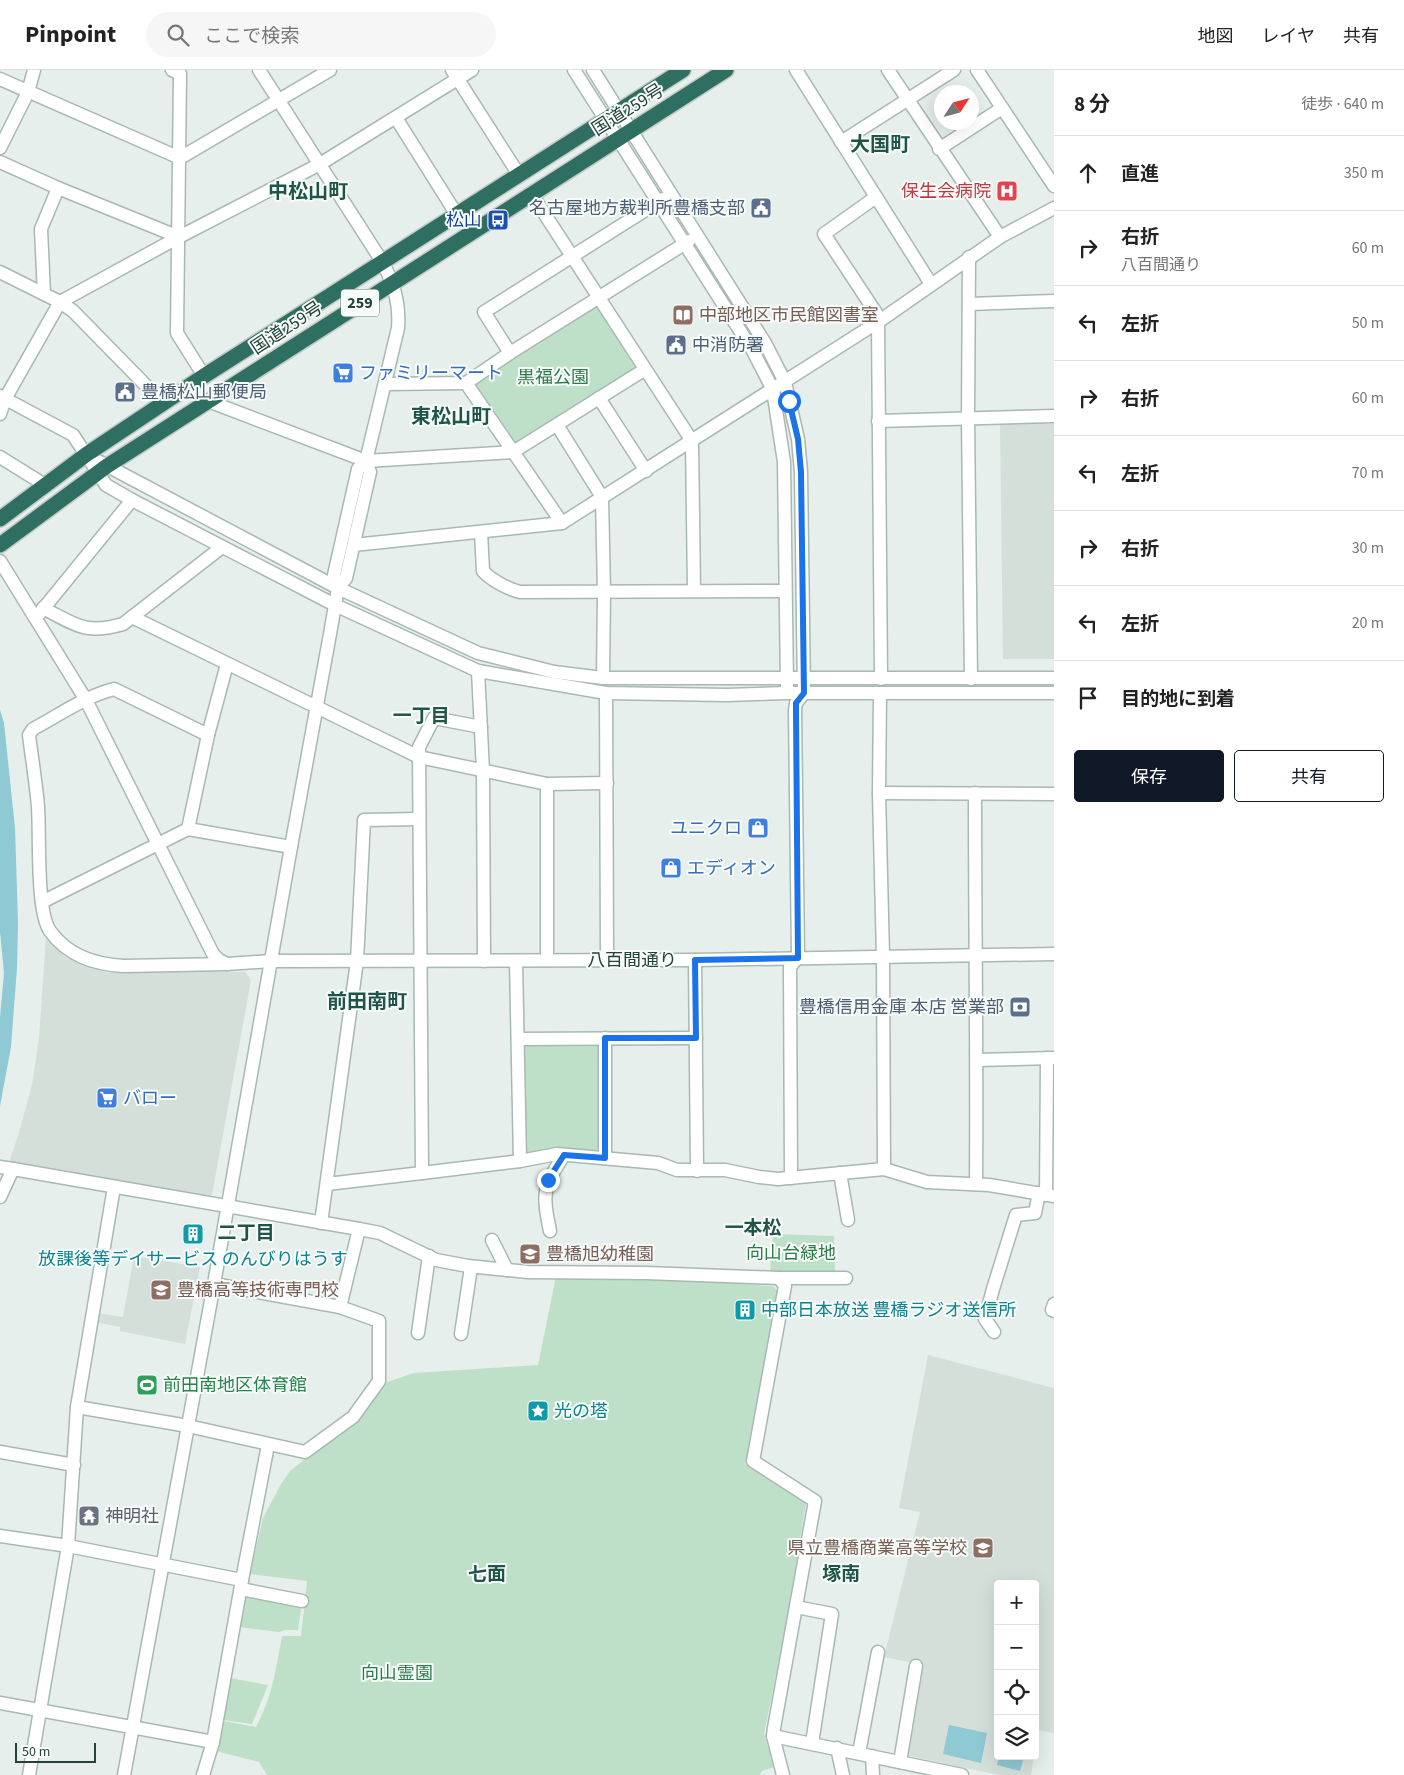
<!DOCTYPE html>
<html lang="ja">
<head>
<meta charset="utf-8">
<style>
	:root { --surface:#fff; --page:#f6f6f6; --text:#222; --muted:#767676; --line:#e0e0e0; --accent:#111827 }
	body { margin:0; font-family:"Source Sans 3","Noto Sans JP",sans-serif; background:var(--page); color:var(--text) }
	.controls { position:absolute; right:15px; bottom:15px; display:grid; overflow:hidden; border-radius:5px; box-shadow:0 5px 20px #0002 }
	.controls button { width:45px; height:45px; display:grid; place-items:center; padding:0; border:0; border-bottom:1px solid var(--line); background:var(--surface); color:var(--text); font:25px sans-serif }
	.compass { position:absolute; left:934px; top:15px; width:45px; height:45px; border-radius:50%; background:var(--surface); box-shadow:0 5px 20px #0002; rotate:54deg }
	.scale { position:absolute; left:15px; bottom:12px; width:81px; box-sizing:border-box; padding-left:5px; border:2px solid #24423a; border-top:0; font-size:14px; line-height:18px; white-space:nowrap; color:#24423a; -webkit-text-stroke:4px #f7fbf9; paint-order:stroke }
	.stop { position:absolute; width:15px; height:15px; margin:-11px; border:4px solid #1a73e8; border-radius:50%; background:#fff }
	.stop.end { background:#1a73e8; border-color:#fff; box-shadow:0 1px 5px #0008 }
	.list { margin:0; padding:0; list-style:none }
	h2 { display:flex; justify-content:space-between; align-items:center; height:65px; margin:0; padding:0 20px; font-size:21px }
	h2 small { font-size:16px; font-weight:400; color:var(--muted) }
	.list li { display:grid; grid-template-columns:32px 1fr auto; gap:15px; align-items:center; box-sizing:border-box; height:75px; padding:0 20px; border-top:1px solid var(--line) }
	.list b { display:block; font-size:19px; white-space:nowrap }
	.list p { margin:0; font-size:16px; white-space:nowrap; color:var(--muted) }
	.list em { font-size:16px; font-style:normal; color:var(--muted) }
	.actions { display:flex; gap:10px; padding:15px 20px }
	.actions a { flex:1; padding:11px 0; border:1px solid var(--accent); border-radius:5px; text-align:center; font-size:18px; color:var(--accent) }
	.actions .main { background:var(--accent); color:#fff }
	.icon { flex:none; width:28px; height:28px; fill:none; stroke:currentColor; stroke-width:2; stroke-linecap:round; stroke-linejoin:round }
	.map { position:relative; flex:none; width:1054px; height:1705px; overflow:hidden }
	header { display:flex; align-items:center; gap:30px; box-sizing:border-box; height:70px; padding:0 25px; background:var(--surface); border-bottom:1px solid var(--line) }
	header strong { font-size:24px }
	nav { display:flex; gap:28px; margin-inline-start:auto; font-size:18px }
	.search { width:350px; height:45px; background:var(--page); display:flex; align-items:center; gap:12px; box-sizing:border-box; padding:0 18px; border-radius:28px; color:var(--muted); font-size:19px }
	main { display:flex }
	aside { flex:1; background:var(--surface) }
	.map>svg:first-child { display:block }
	.built { fill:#d4dfda }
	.green { fill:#bfe0c8 }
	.water { fill:#8ec9d4 }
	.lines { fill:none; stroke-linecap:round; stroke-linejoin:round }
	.minor-casing { stroke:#a8b8b2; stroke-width:15 }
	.highway-casing { stroke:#c2cac8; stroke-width:18 }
	.minor { stroke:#fff; stroke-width:12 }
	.highway { stroke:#2f6f62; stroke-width:15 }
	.route { stroke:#1a73e8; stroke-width:6 }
	.labels { text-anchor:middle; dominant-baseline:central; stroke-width:4; stroke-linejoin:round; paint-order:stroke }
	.shield { fill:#f7fbf9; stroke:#637a73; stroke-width:1 }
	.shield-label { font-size:16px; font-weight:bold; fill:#24423a }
	.street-label { font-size:18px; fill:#24423a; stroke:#f7fbf9 }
	.health-label { font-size:18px; fill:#be3a42; stroke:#f7fbf9; text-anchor:end }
	.service-label { font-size:18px; fill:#4e5e75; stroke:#f7fbf9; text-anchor:end }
	.transit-label { font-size:18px; fill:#164399; stroke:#f7fbf9; text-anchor:end }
	.education-label { font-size:18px; fill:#785e54; stroke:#f7fbf9; text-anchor:start }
	.shop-label { font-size:18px; fill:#366cbe; stroke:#f7fbf9; text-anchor:start }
	.park-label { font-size:18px; fill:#2d7a4b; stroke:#f7fbf9 }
	.culture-label { font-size:18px; fill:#0d838f; stroke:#f7fbf9; text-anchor:start }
	.leisure-label { font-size:18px; fill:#27864d; stroke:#f7fbf9; text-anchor:start }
	.worship-label { font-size:18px; fill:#5b616d; stroke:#f7fbf9; text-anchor:start }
	.neighbourhood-label { font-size:19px; font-weight:bold; fill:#1f5548; stroke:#f7fbf9 }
	.quarter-label { font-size:20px; font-weight:bold; fill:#1f5548; stroke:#f7fbf9 }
</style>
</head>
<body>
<header>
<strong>Pinpoint</strong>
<div class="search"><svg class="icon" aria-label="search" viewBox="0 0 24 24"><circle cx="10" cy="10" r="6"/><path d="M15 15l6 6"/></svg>ここで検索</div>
<nav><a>地図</a><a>レイヤ</a><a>共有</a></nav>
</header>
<main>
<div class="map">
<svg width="1054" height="1705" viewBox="0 0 1054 1705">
	<rect width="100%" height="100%" fill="#e6efeb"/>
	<g class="built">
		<path d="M1000 354H1054V589H1003Z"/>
		<path d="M46 867 65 887 81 895 109 903 162 902 212 898 215 902H245L251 910 212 1125 208 1128 9 1092 18 1066 32 1015 39 968Z"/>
		<path d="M134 1186 200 1197 185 1274 120 1261V1257L95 1252 97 1243 123 1247Z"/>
		<path d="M928 1285 1054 1318V1663L1038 1660 1035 1677V1514H998V1686H1034L1031 1705H999L905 1685 918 1594 884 1587 920 1442 899 1438Z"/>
	</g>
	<g class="green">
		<path d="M593 236 597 237 635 297V300L518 374 513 372 475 315 476 311Z"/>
		<path d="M529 973H596L600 978 599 1077 596 1081 557 1077 527 1083 523 1078V978Z"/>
		<path d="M773 1164 834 1166 835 1201 770 1202Z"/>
		<path d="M556 1206 643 1207 773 1216 778 1221 745 1394 801 1428 806 1434 785 1560 764 1664 774 1697 762 1701 760 1705H267L259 1692 216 1681 223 1651 256 1657C272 1628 276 1598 282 1566H301L307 1511 250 1504 263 1448 281 1414 290 1401 309 1386 384 1313 414 1303 538 1295Z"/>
		<path d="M244 1525 302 1534 298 1560H286L279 1562 239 1557Z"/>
		<path d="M230 1608 268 1615 252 1654 223 1650Z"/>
	</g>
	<g class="water">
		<path d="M0 640 4 653 15 758 18 853 17 898 11 977 0 1036V947L4 903 0 862Z"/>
		<path d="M949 1655 987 1663 981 1693 943 1684Z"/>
		<path d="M999 1686H1024L1020 1701 997 1695Z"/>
	</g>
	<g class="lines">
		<g class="minor-casing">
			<g id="minor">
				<path d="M172 0 180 4 177 263 204 306"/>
				<path d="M452 0 519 105"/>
				<path d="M574 0 753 281 773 320 784 392 787 617"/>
				<path d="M593 0 765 273 785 312 798 369 801 402 804 623 796 633 795 640 798 887 790 897 791 1108"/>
				<path d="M796 0 931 214"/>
				<path d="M888 0 1000 167"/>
				<path d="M977 0 1054 116"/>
				<path d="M0 9 180 88 330 0"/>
				<path d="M396 48 457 145"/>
				<path d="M841 72 954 0"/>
				<path d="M0 78 28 22 34 0"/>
				<path d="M939 79 1002 38"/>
				<path d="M0 92 58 118 179 167"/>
				<path d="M531 123 692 371 694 521"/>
				<path d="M876 127 824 164 880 249"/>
				<path d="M969 187 968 348 971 609"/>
				<path d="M0 202 60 232 73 241 163 333"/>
				<path d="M44 224 41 159 58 118"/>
				<path d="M969 234 1054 231"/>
				<path d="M878 252 881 609"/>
				<path d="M510 283 484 242 663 129"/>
				<path d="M466 313 562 453"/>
				<path d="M386 314 466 313 510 283 689 171"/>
				<path d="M0 326 73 365 106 415 132 430 335 535 478 601 606 623 727 625 787 623H1054"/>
				<path d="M599 328 646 401"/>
				<path d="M208 331 366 391 513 382 644 300"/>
				<path d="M0 344 5 329 60 232 179 167 320 94 472 0"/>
				<path d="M878 351 1054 346"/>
				<path d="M557 355 602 427 604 522 603 608"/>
				<path d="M0 387 45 415"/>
				<path d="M100 392 338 518 478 583 554 602 603 608H1054"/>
				<path d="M481 462 483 501C491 510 508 519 520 522L784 521"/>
				<path d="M354 475 562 453 878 252 1000 167 1054 138"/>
				<path d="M0 491 86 630 213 884 219 890 227 894 271 891 695 890 1054 884"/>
				<path d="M338 518 346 508 370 402 366 391"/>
				<path d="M43 538C76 555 86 565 123 554L222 477"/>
				<path d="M39 544 132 430"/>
				<path d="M132 547 419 687 547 714 607 713"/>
				<path d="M478 601 483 701 484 891"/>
				<path d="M606 623 607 890"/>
				<path d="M880 624 879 723 883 887 884 1099"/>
				<path d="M208 665 114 619C86 626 59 645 33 659L29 665C32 689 36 713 38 737 40 765 36 841 50 861 68 886 94 894 123 896L227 894"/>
				<path d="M879 723 1054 724"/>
				<path d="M975 723C975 854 977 984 976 1114"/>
				<path d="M188 759 208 665 227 594"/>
				<path d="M42 832 188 759 291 777"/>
				<path d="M547 890V714"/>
				<path d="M695 890 697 1101"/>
				<path d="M516 891 520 1091"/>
				<path d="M518 969 696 968"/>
				<path d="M977 990 1054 988"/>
				<path d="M605 1088V968"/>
				<path d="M0 1097 13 1099"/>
				<path d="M422 1103 419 677 434 648 481 657"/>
				<path d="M840 1103 848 1150"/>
				<path d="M327 1114 422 1103 520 1091 557 1084 658 1093 677 1100H725L759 1107 778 1109 884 1099 927 1112 989 1115 1054 1126"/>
				<path d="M1046 1125 1047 988"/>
				<path d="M0 1127 13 1099 359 1159 380 1163 436 1190 468 1196 528 1202 646 1203 779 1208 785 1216 753 1391 815 1431 774 1658 773 1666 783 1705"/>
				<path d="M321 1153 357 891 364 750 419 749"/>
				<path d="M550 1161C542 1122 543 1118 564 1085"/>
				<path d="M492 1170 507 1200"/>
				<path d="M779 1208H846"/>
				<path d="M1054 1234 1052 1240 1054 1241"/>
				<path d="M340 1237 359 1159"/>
				<path d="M994 1262 985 1249 993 1219 1016 1145 1035 1143 1039 1123"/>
				<path d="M418 1263 429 1186"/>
				<path d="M461 1264 471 1197"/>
				<path d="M77 1337 188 1356 305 1382 353 1347 379 1311V1251L340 1237 214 1214"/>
				<path d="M0 1382 74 1395"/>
				<path d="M0 1466 68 1476 242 1510"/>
				<path d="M241 1519 302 1531"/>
				<path d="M796 1537 832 1544 812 1673"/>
				<path d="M0 1633 213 1672"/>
				<path d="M773 1666 962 1705"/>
				<path d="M837 1678 843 1705"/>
				<path d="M859 1683 878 1582"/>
				<path d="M872 1686 873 1705"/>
				<path d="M900 1692 916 1596"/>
				<path d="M29 1705 68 1476 77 1337 114 1117"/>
				<path d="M124 1705 214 1214 291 777 330 564 338 518 334 505 358 399 366 391 398 258C400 233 394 215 383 193L259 0"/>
				<path d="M203 1705 213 1672 242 1510 268 1375"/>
			</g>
		</g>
		<g class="highway-casing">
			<g id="highway">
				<path d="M0 449 87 384 204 306 683 0"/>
				<path d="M0 475 107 396 726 0"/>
			</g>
		</g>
		<use href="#minor" class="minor"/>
		<use href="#highway" class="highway"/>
	</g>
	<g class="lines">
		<path class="route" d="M548 1110 564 1085 605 1088V968H696L695 890 798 888 796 640V633L804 623 801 402 798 369 789 331"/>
	</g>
	<defs>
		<g id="hospital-square" transform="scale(1.125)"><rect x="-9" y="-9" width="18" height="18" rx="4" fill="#e0444e" stroke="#f7fbf9"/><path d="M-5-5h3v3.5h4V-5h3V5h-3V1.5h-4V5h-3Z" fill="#fff"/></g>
		<g id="civic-square" transform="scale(1.125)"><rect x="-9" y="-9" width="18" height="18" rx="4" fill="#5c6f8a" stroke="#f7fbf9"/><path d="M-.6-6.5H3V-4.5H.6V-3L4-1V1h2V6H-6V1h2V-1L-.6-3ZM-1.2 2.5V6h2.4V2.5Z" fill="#fff"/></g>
		<g id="bus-square" transform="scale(1.125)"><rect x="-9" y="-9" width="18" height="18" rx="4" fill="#1a4fb4" stroke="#f7fbf9"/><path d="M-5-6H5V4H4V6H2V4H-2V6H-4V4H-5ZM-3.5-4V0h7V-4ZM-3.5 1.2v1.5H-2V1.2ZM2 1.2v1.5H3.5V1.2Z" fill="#fff"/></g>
		<g id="library-square" transform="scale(1.125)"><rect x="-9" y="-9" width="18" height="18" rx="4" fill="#8d6e63" stroke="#f7fbf9"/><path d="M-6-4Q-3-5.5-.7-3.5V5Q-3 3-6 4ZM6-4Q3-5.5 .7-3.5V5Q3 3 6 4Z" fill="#fff"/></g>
		<g id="supermarket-square" transform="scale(1.125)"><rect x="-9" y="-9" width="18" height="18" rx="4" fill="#3f7fe0" stroke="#f7fbf9"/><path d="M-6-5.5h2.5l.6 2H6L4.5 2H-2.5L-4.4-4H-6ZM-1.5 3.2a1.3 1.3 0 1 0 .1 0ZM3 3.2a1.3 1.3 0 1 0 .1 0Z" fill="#fff"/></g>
		<g id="shop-square" transform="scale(1.125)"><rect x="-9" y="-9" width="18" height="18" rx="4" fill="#3f7fe0" stroke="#f7fbf9"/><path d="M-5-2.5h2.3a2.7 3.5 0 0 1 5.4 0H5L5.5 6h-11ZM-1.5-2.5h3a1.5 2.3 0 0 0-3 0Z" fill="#fff"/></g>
		<g id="bank-square" transform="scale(1.125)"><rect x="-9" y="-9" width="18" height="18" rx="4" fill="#5c6f8a" stroke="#f7fbf9"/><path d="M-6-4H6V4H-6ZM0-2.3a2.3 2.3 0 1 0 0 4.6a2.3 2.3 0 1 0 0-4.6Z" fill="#fff"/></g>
		<g id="building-square" transform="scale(1.125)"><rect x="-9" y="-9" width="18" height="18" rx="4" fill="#0f9aa8" stroke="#f7fbf9"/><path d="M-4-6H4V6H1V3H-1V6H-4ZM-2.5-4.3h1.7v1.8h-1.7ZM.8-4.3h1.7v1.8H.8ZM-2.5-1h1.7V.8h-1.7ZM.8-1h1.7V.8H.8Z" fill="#fff"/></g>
		<g id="school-square" transform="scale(1.125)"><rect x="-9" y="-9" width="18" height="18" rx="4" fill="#8d6e63" stroke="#f7fbf9"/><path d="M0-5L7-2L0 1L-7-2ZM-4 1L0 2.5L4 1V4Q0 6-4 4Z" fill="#fff"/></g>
		<g id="university-square" transform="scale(1.125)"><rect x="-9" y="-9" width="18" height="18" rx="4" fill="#8d6e63" stroke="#f7fbf9"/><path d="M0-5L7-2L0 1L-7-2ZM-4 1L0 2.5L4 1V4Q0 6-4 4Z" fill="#fff"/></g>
		<g id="stadium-square" transform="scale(1.125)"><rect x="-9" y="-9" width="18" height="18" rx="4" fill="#2e9e5b" stroke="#f7fbf9"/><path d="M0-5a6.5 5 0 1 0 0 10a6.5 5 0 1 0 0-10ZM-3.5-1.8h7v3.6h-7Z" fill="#fff"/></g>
		<g id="sight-square" transform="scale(1.125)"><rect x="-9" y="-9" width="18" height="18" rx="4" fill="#0f9aa8" stroke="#f7fbf9"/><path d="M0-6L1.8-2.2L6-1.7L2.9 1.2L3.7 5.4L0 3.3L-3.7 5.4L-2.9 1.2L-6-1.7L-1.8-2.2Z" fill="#fff"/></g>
		<g id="temple-square" transform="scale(1.125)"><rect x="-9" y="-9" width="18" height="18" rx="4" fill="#6b7280" stroke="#f7fbf9"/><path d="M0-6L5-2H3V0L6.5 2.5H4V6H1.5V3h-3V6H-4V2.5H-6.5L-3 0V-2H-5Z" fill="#fff"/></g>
	</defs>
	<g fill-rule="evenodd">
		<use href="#hospital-square" x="1007" y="121"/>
		<use href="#civic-square" x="761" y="138"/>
		<use href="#bus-square" x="498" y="150"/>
		<use href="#library-square" x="683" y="245"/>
		<use href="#civic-square" x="676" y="275"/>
		<use href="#supermarket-square" x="343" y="303"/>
		<use href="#civic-square" x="125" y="322"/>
		<use href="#shop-square" x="758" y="758"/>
		<use href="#shop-square" x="671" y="798"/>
		<use href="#bank-square" x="1020" y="937"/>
		<use href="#supermarket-square" x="107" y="1028"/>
		<use href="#building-square" x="193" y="1164"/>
		<use href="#school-square" x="530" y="1184"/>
		<use href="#university-square" x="161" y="1220"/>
		<use href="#building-square" x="745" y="1240"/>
		<use href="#stadium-square" x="147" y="1315"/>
		<use href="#sight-square" x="538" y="1341"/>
		<use href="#temple-square" x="89" y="1446"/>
		<use href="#school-square" x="983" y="1478"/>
	</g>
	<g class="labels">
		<rect class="shield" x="341" y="219.5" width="38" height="27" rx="4"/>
		<g class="shield-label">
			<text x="360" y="233">259</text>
		</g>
		<g class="street-label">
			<text transform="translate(628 40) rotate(-32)">国道259号</text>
			<text transform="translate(287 258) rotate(-33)">国道259号</text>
			<text x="632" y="890">八百間通り</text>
		</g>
		<g class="health-label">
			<text x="991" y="121">保生会病院</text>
		</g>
		<g class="service-label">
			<text x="745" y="138">名古屋地方裁判所豊橋支部</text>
			<text x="692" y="275" text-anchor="start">中消防署</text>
			<text x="141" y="322" text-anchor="start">豊橋松山郵便局</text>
			<text x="1004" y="937">豊橋信用金庫 本店 営業部</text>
		</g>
		<g class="transit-label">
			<text x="482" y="150">松山</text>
		</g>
		<g class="education-label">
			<text x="699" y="245">中部地区市民館図書室</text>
			<text x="546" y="1184">豊橋旭幼稚園</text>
			<text x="177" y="1220">豊橋高等技術専門校</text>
			<text x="967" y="1478" text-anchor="end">県立豊橋商業高等学校</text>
		</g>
		<g class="shop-label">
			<text x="359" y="303">ファミリーマート</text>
			<text x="742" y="758" text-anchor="end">ユニクロ</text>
			<text x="687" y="798">エディオン</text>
			<text x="123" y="1028">バロー</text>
		</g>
		<g class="park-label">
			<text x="553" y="307">黒福公園</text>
			<text x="791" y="1183">向山台緑地</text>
			<text x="397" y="1603">向山霊園</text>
		</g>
		<g class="culture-label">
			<text x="193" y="1189" text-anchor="middle">放課後等デイサービス のんびりはうす</text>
			<text x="761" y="1240">中部日本放送 豊橋ラジオ送信所</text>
			<text x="554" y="1341">光の塔</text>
		</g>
		<g class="leisure-label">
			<text x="163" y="1315">前田南地区体育館</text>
		</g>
		<g class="worship-label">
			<text x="105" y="1446">神明社</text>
		</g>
		<g class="neighbourhood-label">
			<text x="421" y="646">一丁目</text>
			<text x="753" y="1158">一本松</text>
			<text x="246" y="1163">二丁目</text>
			<text x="487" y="1504">七面</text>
			<text x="841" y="1504">塚南</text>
		</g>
		<g class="quarter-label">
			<text x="880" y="75">大国町</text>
			<text x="308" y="122">中松山町</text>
			<text x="451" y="347">東松山町</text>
			<text x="367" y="932">前田南町</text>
		</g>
	</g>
</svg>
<div class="controls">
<button>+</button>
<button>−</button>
<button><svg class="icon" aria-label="locate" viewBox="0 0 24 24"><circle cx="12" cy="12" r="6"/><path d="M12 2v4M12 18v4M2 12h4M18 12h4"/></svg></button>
<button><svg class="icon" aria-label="layers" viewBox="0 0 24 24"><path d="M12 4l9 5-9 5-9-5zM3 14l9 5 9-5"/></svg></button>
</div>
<svg class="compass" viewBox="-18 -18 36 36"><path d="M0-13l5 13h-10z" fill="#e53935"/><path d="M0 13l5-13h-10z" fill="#767676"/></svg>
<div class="scale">50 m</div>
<div class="stop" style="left:789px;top:331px"></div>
<div class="stop end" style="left:548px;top:1110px"></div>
</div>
<aside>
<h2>8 分<small>徒歩 · 640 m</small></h2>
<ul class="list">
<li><svg class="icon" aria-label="ahead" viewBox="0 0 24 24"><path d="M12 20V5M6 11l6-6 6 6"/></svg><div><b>直進</b></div><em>350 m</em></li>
<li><svg class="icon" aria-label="right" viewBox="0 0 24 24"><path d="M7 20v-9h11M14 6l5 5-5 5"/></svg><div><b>右折</b><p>八百間通り</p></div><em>60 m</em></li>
<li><svg class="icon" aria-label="left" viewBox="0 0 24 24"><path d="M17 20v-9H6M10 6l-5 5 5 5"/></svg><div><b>左折</b></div><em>50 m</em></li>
<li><svg class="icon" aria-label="right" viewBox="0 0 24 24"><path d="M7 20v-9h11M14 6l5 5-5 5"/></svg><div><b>右折</b></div><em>60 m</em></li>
<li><svg class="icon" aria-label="left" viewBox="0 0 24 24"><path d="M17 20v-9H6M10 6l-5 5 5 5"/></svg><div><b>左折</b></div><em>70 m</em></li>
<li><svg class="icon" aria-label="right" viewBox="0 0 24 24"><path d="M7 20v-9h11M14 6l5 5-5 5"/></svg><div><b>右折</b></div><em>30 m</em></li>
<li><svg class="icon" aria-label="left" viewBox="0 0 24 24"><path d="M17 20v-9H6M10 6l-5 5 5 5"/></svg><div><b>左折</b></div><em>20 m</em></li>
<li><svg class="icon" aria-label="arrive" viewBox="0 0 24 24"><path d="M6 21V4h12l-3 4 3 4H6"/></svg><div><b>目的地に到着</b></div></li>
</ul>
<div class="actions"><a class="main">保存</a><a>共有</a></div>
</aside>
</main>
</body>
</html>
